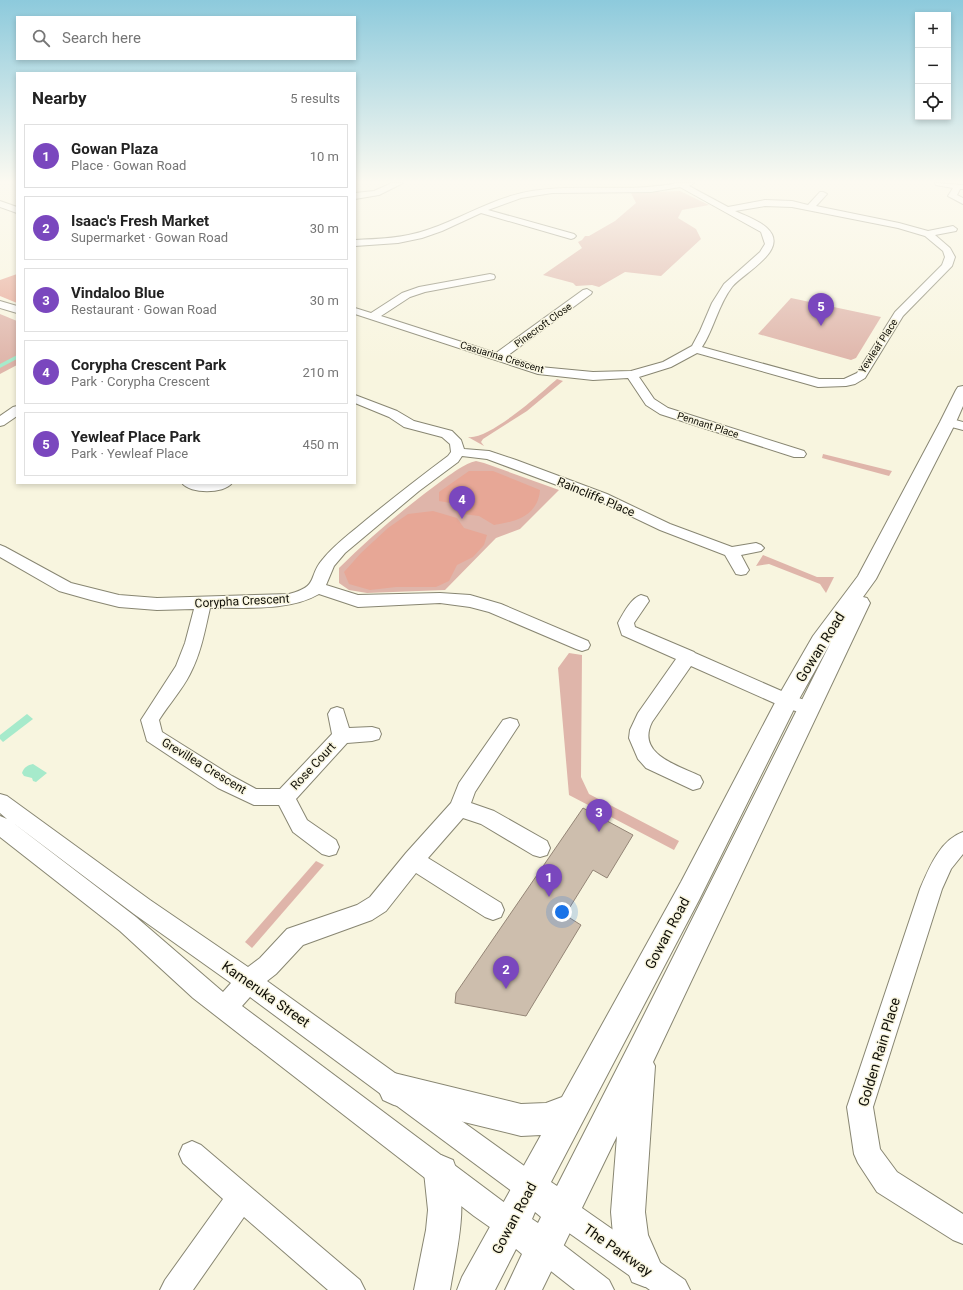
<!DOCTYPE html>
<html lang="en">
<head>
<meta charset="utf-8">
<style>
	:root { --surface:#fff; --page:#f6f6f6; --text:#222; --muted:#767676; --line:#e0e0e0; --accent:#7a47be }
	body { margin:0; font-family:Roboto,sans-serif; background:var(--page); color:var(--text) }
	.controls { position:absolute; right:12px; top:12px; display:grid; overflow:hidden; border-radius:0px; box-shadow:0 2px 6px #0003 }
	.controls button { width:36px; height:36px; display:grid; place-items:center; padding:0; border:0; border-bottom:1px solid var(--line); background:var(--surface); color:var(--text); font:20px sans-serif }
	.you { position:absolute; left:562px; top:912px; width:14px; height:14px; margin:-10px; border:3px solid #fff; border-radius:50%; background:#1a73e8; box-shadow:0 0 0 6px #1a73e833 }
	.badge { display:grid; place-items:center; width:26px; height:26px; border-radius:50%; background:var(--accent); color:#fff; font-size:13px; font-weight:700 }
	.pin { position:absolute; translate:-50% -33px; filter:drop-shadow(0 1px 2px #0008) }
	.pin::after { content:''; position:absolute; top:21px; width:14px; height:12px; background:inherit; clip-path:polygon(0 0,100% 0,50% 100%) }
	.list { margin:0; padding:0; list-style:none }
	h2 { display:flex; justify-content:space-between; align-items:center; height:52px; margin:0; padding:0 16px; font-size:17px }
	h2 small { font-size:13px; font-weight:400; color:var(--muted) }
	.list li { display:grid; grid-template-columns:26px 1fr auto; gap:12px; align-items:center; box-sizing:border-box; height:64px; margin:0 8px 8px; padding:0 8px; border:1px solid var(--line); border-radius:0px }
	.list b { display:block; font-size:15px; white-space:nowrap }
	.list p { margin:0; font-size:13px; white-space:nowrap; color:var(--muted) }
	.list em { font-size:13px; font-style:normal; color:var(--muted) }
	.icon { flex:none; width:22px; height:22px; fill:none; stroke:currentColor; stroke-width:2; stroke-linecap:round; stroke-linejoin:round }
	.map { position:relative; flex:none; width:963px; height:1290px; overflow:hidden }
	.search { position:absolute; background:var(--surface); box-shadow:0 2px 6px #0003; left:16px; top:16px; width:340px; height:44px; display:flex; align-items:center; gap:10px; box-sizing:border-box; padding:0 14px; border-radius:0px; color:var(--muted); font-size:15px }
	.panel { position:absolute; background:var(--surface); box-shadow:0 2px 6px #0003; left:16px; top:72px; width:340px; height:412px; border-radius:0px }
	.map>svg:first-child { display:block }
	.green { fill:#dfb5aa }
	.forest { fill:#e7a796 }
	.water { fill:#a6eacb }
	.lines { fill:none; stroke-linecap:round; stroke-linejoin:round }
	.stream { stroke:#a6eacb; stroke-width:3.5 }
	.building { fill:#cdbead; stroke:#948576 }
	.minor-casing { stroke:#888672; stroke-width:2 }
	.major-casing { stroke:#888672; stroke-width:2 }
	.minor { fill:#fff; fill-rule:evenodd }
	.major { fill:#fff; fill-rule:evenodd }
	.labels { text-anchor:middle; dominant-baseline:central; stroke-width:3; stroke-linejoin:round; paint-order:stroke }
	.far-street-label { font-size:10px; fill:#0f0e07; stroke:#f8f5df }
	.street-label { font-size:12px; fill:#0f0e07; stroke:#f8f5df }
	.near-street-label { font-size:14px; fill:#0f0e07; stroke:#f8f5df }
</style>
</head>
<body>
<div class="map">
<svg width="963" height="1290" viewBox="0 0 963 1290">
	<rect width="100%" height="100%" fill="#f8f5df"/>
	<g class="green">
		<path d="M680 191 709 205 682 210 678 218 696 229 701 239 661 276 625 272 599 287 592 285 576 286 573 283 543 275 582 248 578 242 582 240 585 236H589L615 221 636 203 631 193Z"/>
		<path d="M791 298 881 317 856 358 851 360 758 334Z"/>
		<path d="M0 314 17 321V365L0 374Z"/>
		<path d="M557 379 563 381 527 411 483 439 481 442 484 446 468 437C489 440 540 394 557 379Z"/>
		<path d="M823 454 892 471 889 476 822 458Z"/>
		<path d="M476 461 484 463 559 490 520 529 496 538 445 590 367 593 349 590 339 583V568C371 536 407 506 444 479 454 472 464 464 476 461Z"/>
		<path d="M763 555 817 577H834L826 593 820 584 769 564 756 566Z"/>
		<path d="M569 653 582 655 581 777 589 794 679 841 674 850 569 795 558 668Z"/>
		<path d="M316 861 324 865 252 948 245 942Z"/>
	</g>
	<g class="forest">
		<path d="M17 274V303L0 296V280Z"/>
		<path d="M469 471H493L540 490C538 516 515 522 494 525L479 516 463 514 462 505 439 501V492Z"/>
		<path d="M433 511 457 518 464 528 487 535 484 545 473 557 457 565 449 581 436 587H396L370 590 349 584 344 572 361 553 388 528 408 514Z"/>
	</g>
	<g class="water">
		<path d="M27 714 33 719 3 742 0 739V735Z"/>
		<path d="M33 764 47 773 36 782 33 781 32 778 24 776 22 773C24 767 28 765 33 764Z"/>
	</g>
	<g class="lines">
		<path class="stream" d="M0 366 17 357"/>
	</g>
	<path class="building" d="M583 808 633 835 607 878 593 870 565 915 581 925 526 1016 455 1003 456 993Z"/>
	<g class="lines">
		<g class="minor-casing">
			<g id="minor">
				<path d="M392 183H403L379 195 355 199V193L374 191Z"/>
				<path d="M677 183H694L689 186 728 207 765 200 792 201 808 205 820 192H823L827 194 816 206 899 223 928 231 953 226 957 229 956 231 935 235 950 248 955 257 952 266 903 316 865 378 855 384 846 386 818 387 697 353 671 367 639 377 654 399 668 408 804 451 806 454 804 457H794L660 414 646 405 628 378 593 380 538 374 355 314V308L371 313 402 293 419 287 490 274 494 275 495 277 494 279 425 292 410 297 381 316 496 353 583 290 587 289 592 292 591 294 507 356 540 367 593 372 631 371 663 362 692 346 700 331 712 303 724 284 760 252 765 244 761 232 680 187 651 192 552 193 521 198 488 210 574 234 576 236 574 238 571 239 481 213 442 231 422 238 398 243 355 246V240C379 239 404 238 427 230 463 218 494 197 532 191 580 183 630 193 677 183ZM765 206 792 207 898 228 925 236 943 251 945 257 942 265 895 312 857 373 844 379H819L702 347C714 329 718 305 732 287 743 273 791 250 767 228 760 221 744 215 735 211Z"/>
				<path d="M935 183 963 185V189H960L957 195 963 198V204L948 196 953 188 936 185Z"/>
				<path d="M0 201 17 207V213L0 207Z"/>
				<path d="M0 301 17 306V313L0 308Z"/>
				<path d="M355 395 397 411 414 421 452 431 461 440 464 449 489 451 516 460 607 494 670 524 732 547 756 543 761 545 764 548 761 551 741 555 749 570 746 574 741 575 736 574 725 555 660 530 597 500 487 459 462 456 458 462 419 491 345 553 334 566 326 585 358 595 440 593 470 595 501 604 588 641 590 645 588 649 582 651 576 649 489 612 470 607 440 603 358 607 319 594C288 612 245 607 210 608 205 630 201 653 190 674 182 690 169 704 159 720L162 732 232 776 256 789H280L332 734 328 714 331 709 337 707 343 709 349 728 372 727 379 729 381 734 379 739 372 741 347 743 296 799 307 820 336 840 339 847 336 854 329 856 322 854 293 832 279 805H254L218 788 147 741 141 720 176 666 185 643 194 609 157 610 119 607 91 600 59 591 0 557V545L5 547 71 583 119 595 157 598 289 594C320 586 307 577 323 559 335 544 351 533 366 520 393 498 420 477 448 456L451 452 450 444 442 437 404 427 389 417 355 403Z"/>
				<path d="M17 406V416L4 425 0 426V416L13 407Z"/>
				<path d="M948 418 963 422V430L944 425 942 422 944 419Z"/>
				<path d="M182 483H232C224 494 190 494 182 483Z"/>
				<path d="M641 595 647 597 649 601 634 623 635 627 694 652 695 653 793 696 816 704 819 709 816 714 810 716 781 706 691 666 652 722C636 754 677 765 700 776L703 782 700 788 693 790 646 768 638 759 629 738 630 730 638 713 676 659 622 635 618 623C623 614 631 598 641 595Z"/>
				<path d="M510 718 517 720 519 725 475 792 471 803 494 811 547 841 550 848 547 855 540 857 533 855 481 824 463 818 428 858 501 903 504 910 501 917 493 920 485 917 416 873 386 911 372 920 303 945 276 974 267 981 541 1178 545 1188 541 1198 531 1202 521 1198 250 997 242 1006 521 1215 525 1225 521 1235 511 1239 501 1235 474 1216 193 998 120 931 0 837V816L7 819 0 813V794L7 796 150 900 248 967 260 958 287 929 357 905 370 897 406 853 451 803 459 783 503 720ZM12 822 134 914 231 983 223 992 136 917Z"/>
				<path d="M963 832V854L951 869 942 889 873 1107 880 1149 897 1172 963 1214V1244L953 1240 877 1192 858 1163 854 1154 847 1107 920 889C929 868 940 840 963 832Z"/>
				<path d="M192 1141 201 1145 360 1280 365 1290H328L244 1217 193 1290H160L165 1280 223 1199 183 1163 179 1154 183 1145Z"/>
				<path d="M562 1197 572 1201 685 1280 690 1290H650L552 1221 548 1211 552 1201Z"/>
				<path d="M543 1233 553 1237 609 1280 614 1290H575L533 1257 529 1247 533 1237Z"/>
			</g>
		</g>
		<g class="major-casing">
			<g id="major">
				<path d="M963 386V406L956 422 876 579 863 597 867 598 870 603 653 1062 655 1066 645 1212 648 1235 663 1269 658 1282 645 1287 632 1282 613 1235 611 1212 617 1136 542 1290H505L522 1254 516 1249 495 1290H457L462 1277 541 1135 521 1136 394 1105 383 1100 378 1089 383 1078 394 1073 521 1104 546 1103 562 1097 681 882 779 695 813 636 858 576 940 422 956 390 958 387ZM831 642 629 1045 557 1186 551 1182 699 900 798 701ZM535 1212 541 1217 538 1223 532 1219Z"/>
				<path d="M441 1155 453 1160C470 1202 457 1247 450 1290H414L426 1230 428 1210 424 1172 429 1160Z"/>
			</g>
		</g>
		<use href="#minor" class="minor"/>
		<use href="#major" class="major"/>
	</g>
	<linearGradient id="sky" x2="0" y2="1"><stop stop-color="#8dcadc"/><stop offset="0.5" stop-color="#fcfaf1"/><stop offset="1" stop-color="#fcfaf1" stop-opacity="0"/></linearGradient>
	<rect width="963" height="364" fill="url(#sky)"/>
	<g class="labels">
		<g class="far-street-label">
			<text transform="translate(543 325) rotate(-36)">Pinecroft Close</text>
			<text transform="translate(878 346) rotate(-57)">Yewleaf Place</text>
			<text transform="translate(502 357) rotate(17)">Casuarina Crescent</text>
			<text transform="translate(708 425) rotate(18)">Pennant Place</text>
		</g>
		<g class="street-label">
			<text transform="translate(596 497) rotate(23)">Raincliffe Place</text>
			<text transform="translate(242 601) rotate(-3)">Corypha Crescent</text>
			<text transform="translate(204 766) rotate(31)">Grevillea Crescent</text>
			<text transform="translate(313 766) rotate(-47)">Rose Court</text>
		</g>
		<g class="near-street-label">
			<text transform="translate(820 647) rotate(-58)">Gowan Road</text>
			<text transform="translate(667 933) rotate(-62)">Gowan Road</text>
			<text transform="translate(266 994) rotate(35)">Kameruka Street</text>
			<text transform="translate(879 1052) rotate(-73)">Golden Rain Place</text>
			<text transform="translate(514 1218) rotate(-62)">Gowan Road</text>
			<text transform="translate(618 1250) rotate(35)">The Parkway</text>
		</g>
	</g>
</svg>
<div class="controls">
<button>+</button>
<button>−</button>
<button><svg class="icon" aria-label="locate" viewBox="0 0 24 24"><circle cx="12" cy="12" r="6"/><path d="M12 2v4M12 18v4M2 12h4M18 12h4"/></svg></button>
</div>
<div class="you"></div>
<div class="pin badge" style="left:549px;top:897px">1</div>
<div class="pin badge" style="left:506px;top:989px">2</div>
<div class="pin badge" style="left:599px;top:832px">3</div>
<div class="pin badge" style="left:462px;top:519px">4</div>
<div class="pin badge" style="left:821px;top:326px">5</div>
<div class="search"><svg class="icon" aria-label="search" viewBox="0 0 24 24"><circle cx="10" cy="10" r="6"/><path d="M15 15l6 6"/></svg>Search here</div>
<section class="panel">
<h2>Nearby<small>5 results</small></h2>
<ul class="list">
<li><span class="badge">1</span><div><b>Gowan Plaza</b><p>Place · Gowan Road</p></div><em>10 m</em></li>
<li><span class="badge">2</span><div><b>Isaac's Fresh Market</b><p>Supermarket · Gowan Road</p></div><em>30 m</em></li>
<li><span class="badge">3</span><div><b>Vindaloo Blue</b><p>Restaurant · Gowan Road</p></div><em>30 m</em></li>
<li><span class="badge">4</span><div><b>Corypha Crescent Park</b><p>Park · Corypha Crescent</p></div><em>210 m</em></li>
<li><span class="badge">5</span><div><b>Yewleaf Place Park</b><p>Park · Yewleaf Place</p></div><em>450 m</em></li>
</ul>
</section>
</div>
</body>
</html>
